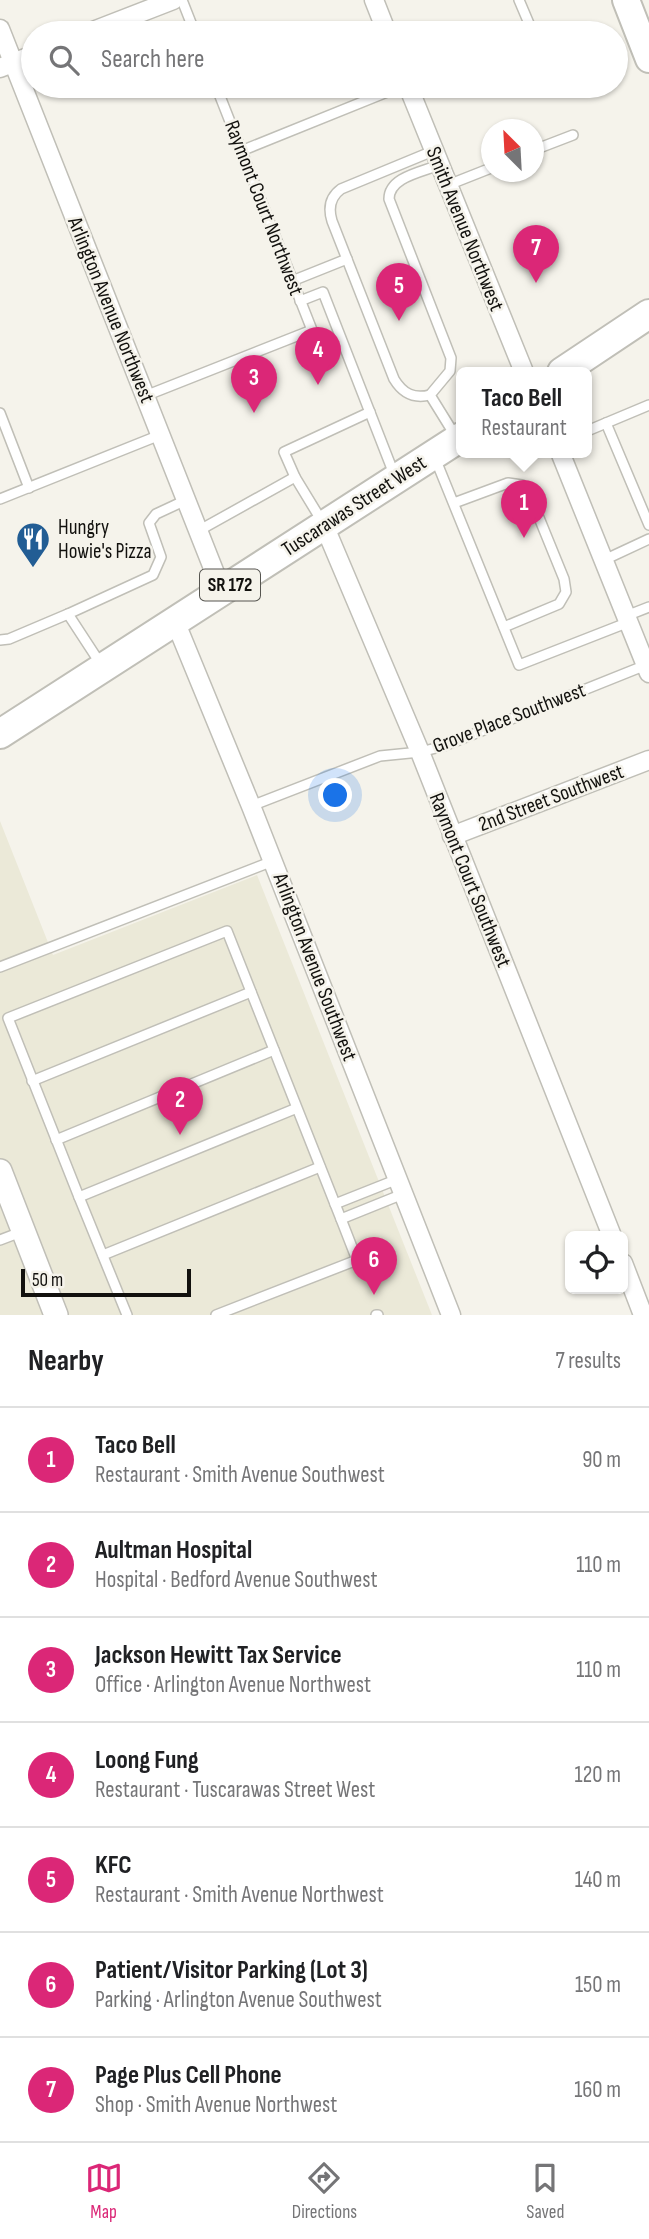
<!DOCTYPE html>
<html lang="en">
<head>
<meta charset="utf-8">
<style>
	:root { --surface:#fff; --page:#f6f6f6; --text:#202124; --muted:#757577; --line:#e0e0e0; --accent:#db2777 }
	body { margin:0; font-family:"Sofia Sans Condensed",sans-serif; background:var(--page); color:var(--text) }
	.controls { position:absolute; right:21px; bottom:21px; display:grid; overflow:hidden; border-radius:10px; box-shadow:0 2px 5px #0004 }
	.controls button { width:63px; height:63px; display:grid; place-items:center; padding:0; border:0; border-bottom:2px solid var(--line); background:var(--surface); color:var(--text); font:35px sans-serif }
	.compass { position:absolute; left:481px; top:119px; width:63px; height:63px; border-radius:50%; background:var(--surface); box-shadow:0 2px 5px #0004; rotate:336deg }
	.scale { position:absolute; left:21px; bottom:18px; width:170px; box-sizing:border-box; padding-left:7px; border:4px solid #12110e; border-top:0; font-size:19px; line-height:24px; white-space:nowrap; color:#12110e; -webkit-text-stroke:5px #f5f3eb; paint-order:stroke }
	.you { position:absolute; left:336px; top:796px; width:24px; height:24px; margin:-18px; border:5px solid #fff; border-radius:50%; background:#1a73e8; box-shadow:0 0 0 10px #1a73e833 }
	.badge { display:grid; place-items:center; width:46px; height:46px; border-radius:50%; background:var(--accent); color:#fff; font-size:23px; font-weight:700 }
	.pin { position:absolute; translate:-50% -58px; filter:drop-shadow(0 2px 4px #0008) }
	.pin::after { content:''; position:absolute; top:37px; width:24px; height:21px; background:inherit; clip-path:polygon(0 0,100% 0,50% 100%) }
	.popup { position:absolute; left:456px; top:367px; width:136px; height:91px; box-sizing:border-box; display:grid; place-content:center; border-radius:10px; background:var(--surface); filter:drop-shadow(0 2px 5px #0005); font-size:23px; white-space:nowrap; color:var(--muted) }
	.popup b { font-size:26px; color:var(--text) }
	.popup::after { content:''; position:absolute; left:50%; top:100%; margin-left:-14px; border:14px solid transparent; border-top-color:var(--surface) }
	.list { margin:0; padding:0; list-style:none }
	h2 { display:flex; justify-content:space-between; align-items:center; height:91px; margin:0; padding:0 28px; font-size:30px }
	h2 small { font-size:23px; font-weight:400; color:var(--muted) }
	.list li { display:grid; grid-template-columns:46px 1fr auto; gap:21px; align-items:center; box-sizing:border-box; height:105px; padding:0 28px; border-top:2px solid var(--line) }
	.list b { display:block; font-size:26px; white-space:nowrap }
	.list p { margin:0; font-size:23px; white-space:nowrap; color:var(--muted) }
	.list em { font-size:23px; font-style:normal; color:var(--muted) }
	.icon { flex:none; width:38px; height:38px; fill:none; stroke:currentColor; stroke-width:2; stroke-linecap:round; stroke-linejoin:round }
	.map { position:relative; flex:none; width:649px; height:1315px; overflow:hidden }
	.search { position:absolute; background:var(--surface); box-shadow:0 2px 5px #0004; left:21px; right:21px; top:21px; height:77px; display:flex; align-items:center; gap:18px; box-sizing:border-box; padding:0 24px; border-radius:38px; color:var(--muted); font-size:26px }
	.sheet { height:826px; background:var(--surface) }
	nav { display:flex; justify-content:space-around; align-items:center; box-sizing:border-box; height:98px; border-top:2px solid var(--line); background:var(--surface); font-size:19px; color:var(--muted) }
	nav a { display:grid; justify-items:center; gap:4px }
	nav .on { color:var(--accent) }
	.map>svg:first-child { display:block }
	.built { fill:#ebe9d8 }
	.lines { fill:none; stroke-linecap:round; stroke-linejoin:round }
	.service-casing { stroke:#c0bfb7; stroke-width:12 }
	.minor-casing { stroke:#c0bfb7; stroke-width:21 }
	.tertiary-casing { stroke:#c0bfb7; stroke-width:26 }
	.secondary-casing { stroke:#c0bfb7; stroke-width:30 }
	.primary-casing { stroke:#c0bfb7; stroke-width:32 }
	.service { stroke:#fff; stroke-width:9 }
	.minor { stroke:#fff; stroke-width:18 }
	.tertiary { stroke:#fff; stroke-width:23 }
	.secondary { stroke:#fff; stroke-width:26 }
	.primary { stroke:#fff; stroke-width:28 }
	.labels { text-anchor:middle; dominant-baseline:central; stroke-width:5; stroke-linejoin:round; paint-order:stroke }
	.shield { fill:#f5f3eb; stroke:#565550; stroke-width:2 }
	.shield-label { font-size:19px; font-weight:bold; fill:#12110e }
	.street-label { font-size:21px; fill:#12110e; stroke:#f5f3eb }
	.poi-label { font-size:21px; fill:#12110e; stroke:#f5f3eb; text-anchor:start }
</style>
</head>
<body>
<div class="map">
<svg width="649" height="1315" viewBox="0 0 649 1315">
	<rect width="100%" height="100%" fill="#f5f3eb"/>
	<path class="built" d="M0 821 53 955 257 875 432 1315H0Z"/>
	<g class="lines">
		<g class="service-casing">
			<g id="service">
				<path d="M182 0 195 33"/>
				<path d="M519 0 533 33"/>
				<path d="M534 150 573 135"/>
				<path d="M241 151 402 86"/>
				<path d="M439 165C422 172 389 177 389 199L451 358 450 371 430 395 456 437"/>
				<path d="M448 185 491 168"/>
				<path d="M292 281 347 259"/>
				<path d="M300 301 323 292 394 474"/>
				<path d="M430 395C414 399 403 394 394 379L332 221C328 208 330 197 341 189L433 151"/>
				<path d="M145 396 312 330 216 86"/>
				<path d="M0 413 29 488"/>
				<path d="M606 423 649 525"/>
				<path d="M587 431 649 405"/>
				<path d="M435 458 519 665 629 622"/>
				<path d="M0 499 160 435"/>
				<path d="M454 503 508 483 522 485 531 498 564 579 566 592 559 604 504 627"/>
				<path d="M323 523 295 477 284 452 370 412"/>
				<path d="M198 531 295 477"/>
				<path d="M604 560 649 539"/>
				<path d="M626 616 649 607"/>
				<path d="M0 640 9 639 68 614"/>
				<path d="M102 666 68 614 153 575 161 557 149 523 156 514 186 500"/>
				<path d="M251 806 380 756 420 752 444 746 646 665"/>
				<path d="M0 967 273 861"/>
				<path d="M32 1081 251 992"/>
				<path d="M56 1140 274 1050"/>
				<path d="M79 1197 127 1315"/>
				<path d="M335 1204 398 1179"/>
				<path d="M341 1219 403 1194"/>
				<path d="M0 1240 21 1232"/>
				<path d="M103 1255 320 1167"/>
				<path d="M216 1315 357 1260 341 1219 227 931 8 1018 79 1197 297 1108"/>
				<path d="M376 1315H378"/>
			</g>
		</g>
		<g class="minor-casing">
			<g id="minor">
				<path d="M374 0 387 33"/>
				<path d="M0 29 222 591"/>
				<path d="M88 33 173 0"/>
				<path d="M0 68 33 55"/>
				<path d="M408 86 524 372"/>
				<path d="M560 452 649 673"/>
				<path d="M324 525 420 752 612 1236"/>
				<path d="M175 621 251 806 451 1315"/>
				<path d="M452 836 649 760"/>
				<path d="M623 1263 643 1315"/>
			</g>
		</g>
		<g class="tertiary-casing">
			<path id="tertiary" d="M0 1171 56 1315"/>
		</g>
		<g class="secondary-casing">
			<path id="secondary" d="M626 0 649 59"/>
		</g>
		<g class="primary-casing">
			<g id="primary">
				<path d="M562 372 649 314"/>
				<path d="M0 734 461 437"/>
			</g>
		</g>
		<use href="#service" class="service"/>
		<use href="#minor" class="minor"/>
		<use href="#tertiary" class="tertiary"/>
		<use href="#secondary" class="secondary"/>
		<use href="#primary" class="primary"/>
	</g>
	<defs>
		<g id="restaurant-pin" transform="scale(1.75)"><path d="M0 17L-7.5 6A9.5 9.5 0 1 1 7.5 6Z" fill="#225d94" stroke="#f5f3eb"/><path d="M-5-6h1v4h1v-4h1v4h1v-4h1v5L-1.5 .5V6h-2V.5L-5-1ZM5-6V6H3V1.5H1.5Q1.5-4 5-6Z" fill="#fff"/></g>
	</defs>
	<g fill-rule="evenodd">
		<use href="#restaurant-pin" x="33" y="539"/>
	</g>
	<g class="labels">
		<rect class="shield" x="200" y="569.5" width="60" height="31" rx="5"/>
		<g class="shield-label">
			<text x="230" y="585">SR 172</text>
		</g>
		<g class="street-label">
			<text transform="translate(264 208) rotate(69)">Raymont Court Northwest</text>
			<text transform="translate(465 229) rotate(68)">Smith Avenue Northwest</text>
			<text transform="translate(111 310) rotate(68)">Arlington Avenue Northwest</text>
			<text transform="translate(354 506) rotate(-33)">Tuscarawas Street West</text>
			<text transform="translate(509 718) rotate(-21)">Grove Place Southwest</text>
			<text transform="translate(551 798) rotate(-21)">2nd Street Southwest</text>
			<text transform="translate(470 880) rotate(68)">Raymont Court Southwest</text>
			<text transform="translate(315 967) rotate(69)">Arlington Avenue Southwest</text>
		</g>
		<g class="poi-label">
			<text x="58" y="527">Hungry<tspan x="58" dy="24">Howie's Pizza</tspan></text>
		</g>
	</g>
</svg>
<div class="controls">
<button><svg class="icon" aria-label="locate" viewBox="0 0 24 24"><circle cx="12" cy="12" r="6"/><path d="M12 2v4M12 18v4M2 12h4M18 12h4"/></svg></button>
</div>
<svg class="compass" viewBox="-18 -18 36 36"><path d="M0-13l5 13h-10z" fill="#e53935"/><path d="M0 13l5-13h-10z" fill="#757577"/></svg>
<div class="scale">50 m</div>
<div class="you"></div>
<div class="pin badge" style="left:524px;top:538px">1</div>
<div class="popup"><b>Taco Bell</b>Restaurant</div>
<div class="pin badge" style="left:180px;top:1135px">2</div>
<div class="pin badge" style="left:254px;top:413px">3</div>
<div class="pin badge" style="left:318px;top:385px">4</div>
<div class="pin badge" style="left:399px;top:321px">5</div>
<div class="pin badge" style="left:374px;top:1295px">6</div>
<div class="pin badge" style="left:536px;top:283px">7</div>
<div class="search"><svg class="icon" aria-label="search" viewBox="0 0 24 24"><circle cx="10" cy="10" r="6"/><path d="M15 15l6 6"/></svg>Search here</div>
</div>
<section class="sheet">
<h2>Nearby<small>7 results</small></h2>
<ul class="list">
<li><span class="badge">1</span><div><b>Taco Bell</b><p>Restaurant · Smith Avenue Southwest</p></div><em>90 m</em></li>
<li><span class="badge">2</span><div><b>Aultman Hospital</b><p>Hospital · Bedford Avenue Southwest</p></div><em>110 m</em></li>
<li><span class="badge">3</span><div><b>Jackson Hewitt Tax Service</b><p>Office · Arlington Avenue Northwest</p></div><em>110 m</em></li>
<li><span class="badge">4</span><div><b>Loong Fung</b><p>Restaurant · Tuscarawas Street West</p></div><em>120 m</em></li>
<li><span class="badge">5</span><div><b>KFC</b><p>Restaurant · Smith Avenue Northwest</p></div><em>140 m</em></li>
<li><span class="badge">6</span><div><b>Patient/Visitor Parking (Lot 3)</b><p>Parking · Arlington Avenue Southwest</p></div><em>150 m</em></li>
<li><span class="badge">7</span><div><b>Page Plus Cell Phone</b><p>Shop · Smith Avenue Northwest</p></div><em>160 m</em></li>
</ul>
</section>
<nav>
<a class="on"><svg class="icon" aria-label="map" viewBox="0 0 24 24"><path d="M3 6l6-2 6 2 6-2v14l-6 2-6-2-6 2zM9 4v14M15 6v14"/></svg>Map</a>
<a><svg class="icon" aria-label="directions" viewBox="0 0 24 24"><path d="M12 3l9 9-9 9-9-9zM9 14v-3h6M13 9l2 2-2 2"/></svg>Directions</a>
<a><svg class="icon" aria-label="saved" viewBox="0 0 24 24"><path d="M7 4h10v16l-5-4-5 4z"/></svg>Saved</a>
</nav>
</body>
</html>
